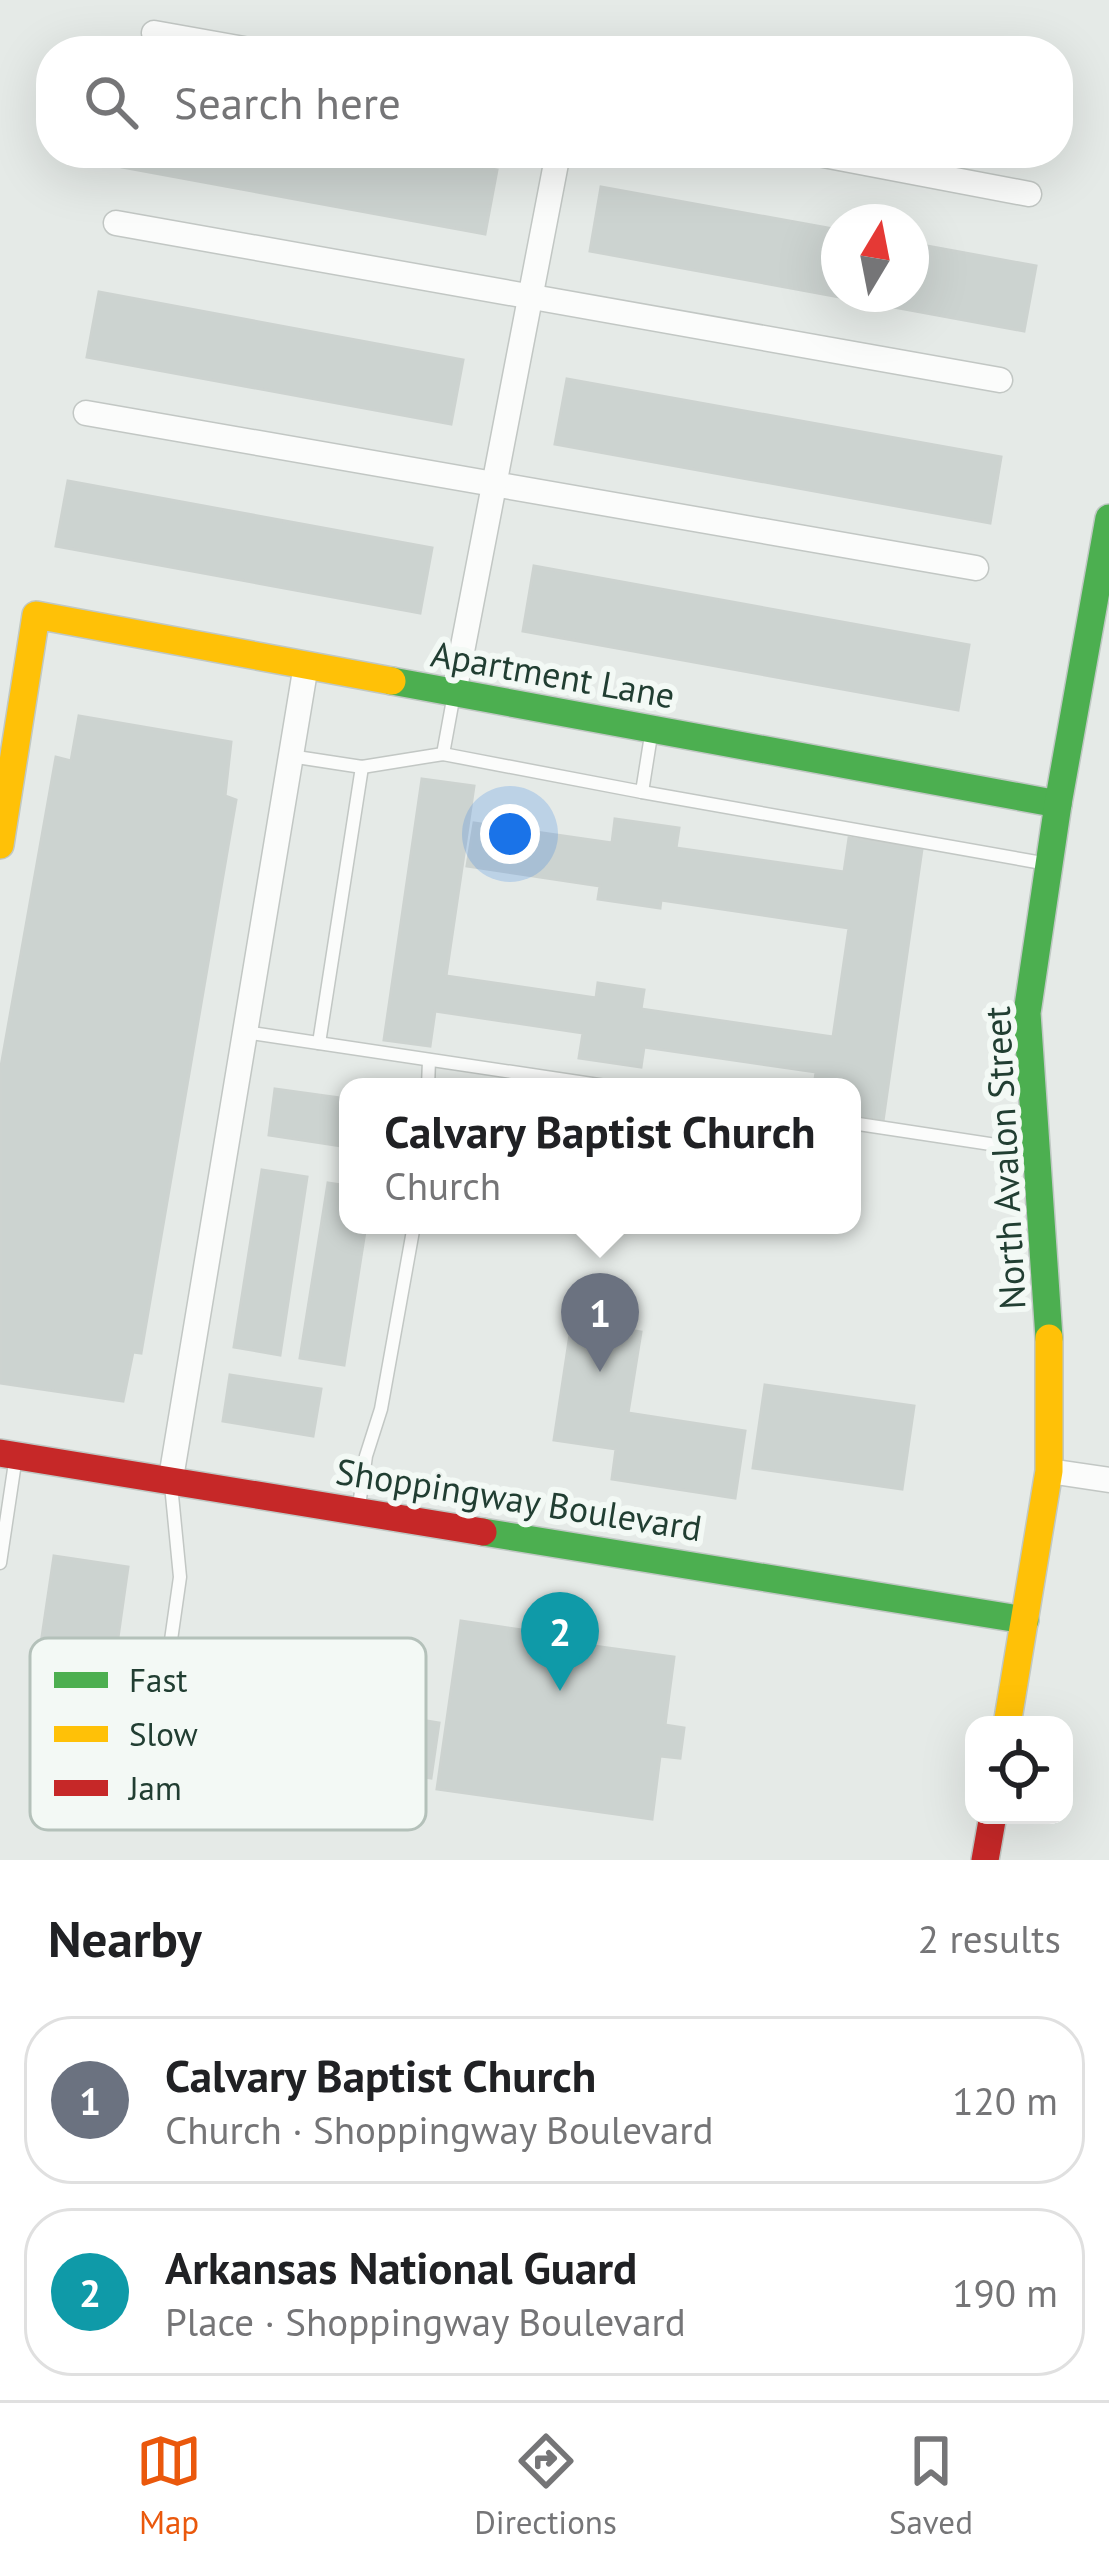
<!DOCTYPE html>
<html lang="en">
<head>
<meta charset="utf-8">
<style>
	:root { --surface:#fff; --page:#f6f6f6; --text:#202124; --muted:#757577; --line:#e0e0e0; --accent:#ea580c }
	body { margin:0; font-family:"PT Sans",sans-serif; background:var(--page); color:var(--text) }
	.controls { position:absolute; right:36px; bottom:36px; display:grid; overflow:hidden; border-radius:24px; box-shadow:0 12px 48px #0002 }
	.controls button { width:108px; height:108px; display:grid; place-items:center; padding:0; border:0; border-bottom:3px solid var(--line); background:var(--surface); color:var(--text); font:60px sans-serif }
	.compass { position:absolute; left:821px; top:204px; width:108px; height:108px; border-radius:50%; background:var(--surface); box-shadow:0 12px 48px #0002; rotate:10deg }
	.you { position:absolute; left:510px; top:834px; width:42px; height:42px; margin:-30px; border:9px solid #fff; border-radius:50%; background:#1a73e8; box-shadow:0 0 0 18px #1a73e833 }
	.badge { display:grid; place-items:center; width:78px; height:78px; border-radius:50%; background:var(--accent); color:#fff; font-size:39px; font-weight:700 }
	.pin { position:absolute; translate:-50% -99px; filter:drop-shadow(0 3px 6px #0008) }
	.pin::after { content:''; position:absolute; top:63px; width:42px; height:36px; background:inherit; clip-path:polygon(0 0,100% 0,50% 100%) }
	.popup { position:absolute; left:339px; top:1078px; width:522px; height:156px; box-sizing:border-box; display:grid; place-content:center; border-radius:24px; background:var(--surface); filter:drop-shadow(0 3px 9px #0005); font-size:39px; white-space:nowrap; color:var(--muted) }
	.popup b { font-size:45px; color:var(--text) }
	.popup::after { content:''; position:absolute; left:50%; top:100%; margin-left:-24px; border:24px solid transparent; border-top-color:var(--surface) }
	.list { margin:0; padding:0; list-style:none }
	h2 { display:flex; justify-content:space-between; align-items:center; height:156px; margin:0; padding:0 48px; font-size:51px }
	h2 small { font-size:39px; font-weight:400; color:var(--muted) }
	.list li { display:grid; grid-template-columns:78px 1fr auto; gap:36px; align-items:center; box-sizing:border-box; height:168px; margin:0 24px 24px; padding:0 24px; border:3px solid var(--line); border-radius:48px }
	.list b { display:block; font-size:45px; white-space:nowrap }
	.list p { margin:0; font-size:39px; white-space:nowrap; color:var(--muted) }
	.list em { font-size:39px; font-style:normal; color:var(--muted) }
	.icon { flex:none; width:66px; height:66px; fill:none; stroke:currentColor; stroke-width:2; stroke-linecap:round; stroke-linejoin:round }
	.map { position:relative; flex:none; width:1109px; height:1860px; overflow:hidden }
	.search { position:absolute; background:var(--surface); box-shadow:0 12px 48px #0002; left:36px; right:36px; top:36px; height:132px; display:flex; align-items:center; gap:30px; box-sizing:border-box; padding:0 42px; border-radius:48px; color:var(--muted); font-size:45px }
	.sheet { height:540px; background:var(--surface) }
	nav { display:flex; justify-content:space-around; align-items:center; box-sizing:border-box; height:168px; border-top:3px solid var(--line); background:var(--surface); font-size:33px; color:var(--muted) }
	nav a { display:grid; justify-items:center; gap:6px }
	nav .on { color:var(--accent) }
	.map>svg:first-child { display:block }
	.building { fill:#ccd3d0; stroke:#cdd3d0; stroke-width:3 }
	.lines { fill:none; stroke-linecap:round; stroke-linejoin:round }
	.lane-casing { stroke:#c2c7c4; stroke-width:15 }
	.street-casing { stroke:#c2c7c4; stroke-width:27 }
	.fast-casing { stroke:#c0c8c4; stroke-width:30 }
	.slow-casing { stroke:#c0c8c4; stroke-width:30 }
	.jam-casing { stroke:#c0c8c4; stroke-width:30 }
	.lane { stroke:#fbfcfb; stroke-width:12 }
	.street { stroke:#fbfcfb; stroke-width:24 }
	.fast { stroke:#4caf50; stroke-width:27 }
	.slow { stroke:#ffc107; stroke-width:27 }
	.jam { stroke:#c62828; stroke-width:27 }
	.labels { text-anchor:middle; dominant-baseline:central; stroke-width:12; stroke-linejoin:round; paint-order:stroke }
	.street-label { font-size:36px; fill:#213e32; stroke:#f3f9f5 }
	.key { fill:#f3f9f5; stroke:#b4c1ba; stroke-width:3 }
	.key-label { font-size:33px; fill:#213e32 }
</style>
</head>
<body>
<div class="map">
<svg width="1109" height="1860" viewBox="0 0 1109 1860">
	<rect width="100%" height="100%" fill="#e5eae7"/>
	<g class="building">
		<path d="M124 153H406L497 170 485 234 122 167Z"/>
		<path d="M601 187 839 230V294H911V243L1036 266 1024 331 590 251Z"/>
		<path d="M99 292 463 360 451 424 87 357Z"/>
		<path d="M567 379 1001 457 990 523 555 444Z"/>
		<path d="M68 481 432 548 420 613 56 546Z"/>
		<path d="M534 566 969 645 958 710 523 631Z"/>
		<path d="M79 716 231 742 225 796 236 800 141 1353 133 1352 123 1401 0 1383V1072L56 757 71 761Z"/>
		<path d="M422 779 474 786 446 976 596 998 598 983 644 990 641 1009 833 1037 849 928 661 900 660 908 598 899 600 886 467 866 474 823 612 843 615 819 679 828 676 848 844 872 849 838 922 849 883 1121 852 1117V1087H814L816 1072 644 1047 641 1067 579 1058 583 1033 435 1011 430 1046 384 1040Z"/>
		<path d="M275 1089 348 1099V1147L269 1135Z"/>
		<path d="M262 1170 307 1177 280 1355 234 1347Z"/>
		<path d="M328 1183 348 1186V1225H366L344 1365 300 1358Z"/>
		<path d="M572 1321 641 1332 628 1413 745 1431 735 1498 612 1479 616 1449 554 1440Z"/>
		<path d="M230 1375 321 1389 313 1436 223 1421Z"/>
		<path d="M765 1385 914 1406 902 1489 753 1468Z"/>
		<path d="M54 1556 128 1567 107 1715 32 1704Z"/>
		<path d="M461 1621 536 1632 537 1627 580 1633 579 1644 674 1657 665 1725 684 1728 680 1758 660 1756 652 1819 437 1789Z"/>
		<path d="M252 1687 286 1692 277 1753 243 1748Z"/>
		<path d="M355 1709 439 1723 431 1778 347 1765Z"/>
	</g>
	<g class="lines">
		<g class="lane-casing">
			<g id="lane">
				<path d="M454 694 443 754 642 792 652 729"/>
				<path d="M290 756 362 767 443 754"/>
				<path d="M642 792 1048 864"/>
				<path d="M245 1032 612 1087"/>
				<path d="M319 1043 362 767"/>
				<path d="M428 1087 429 1060"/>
				<path d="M852 1123 1036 1151"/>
				<path d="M359 1506 366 1456 381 1409 414 1225"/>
				<path d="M0 1563 16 1456"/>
				<path d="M161 1710 180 1577 171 1485"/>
			</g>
		</g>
		<g class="street-casing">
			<g id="street">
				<path d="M154 33 255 51"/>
				<path d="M813 153 1029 194"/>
				<path d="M116 223 1000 380"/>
				<path d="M86 413 976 568"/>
				<path d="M454 693 558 153"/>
				<path d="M1049 1471 1109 1480"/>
				<path d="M171 1478 306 665"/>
			</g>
		</g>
		<g class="fast-casing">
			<g id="fast">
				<path d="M392 681 1058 804"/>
				<path d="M1049 1338 1027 1013 1058 804 1109 518"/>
				<path d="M483 1532 1025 1620"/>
			</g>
		</g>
		<g class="slow-casing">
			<g id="slow">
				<path d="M0 845 36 615 392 681"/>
				<path d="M1007 1725 1049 1471V1338"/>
			</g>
		</g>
		<g class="jam-casing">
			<g id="jam">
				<path d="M0 1453 483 1532"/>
				<path d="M985 1860 993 1815"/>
			</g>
		</g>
		<use href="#lane" class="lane"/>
		<use href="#street" class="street"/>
		<use href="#fast" class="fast"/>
		<use href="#slow" class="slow"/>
		<use href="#jam" class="jam"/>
	</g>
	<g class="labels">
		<g class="street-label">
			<text transform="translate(553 674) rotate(10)">Apartment Lane</text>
			<text transform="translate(1004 1158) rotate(-93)">North Avalon Street</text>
			<text transform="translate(519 1499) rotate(9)">Shoppingway Boulevard</text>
		</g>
	</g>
	<rect x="30" y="1638" width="396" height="192" rx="18" class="key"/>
	<rect x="54" y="1672" width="54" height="16" fill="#4caf50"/>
	<rect x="54" y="1726" width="54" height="16" fill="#ffc107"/>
	<rect x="54" y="1780" width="54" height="16" fill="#c62828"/>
	<g class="key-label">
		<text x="129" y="1692">Fast</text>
		<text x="129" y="1746">Slow</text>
		<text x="129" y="1800">Jam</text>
	</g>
</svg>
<div class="controls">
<button><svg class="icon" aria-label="locate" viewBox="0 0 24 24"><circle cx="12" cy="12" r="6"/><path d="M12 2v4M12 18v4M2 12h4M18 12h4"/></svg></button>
</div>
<svg class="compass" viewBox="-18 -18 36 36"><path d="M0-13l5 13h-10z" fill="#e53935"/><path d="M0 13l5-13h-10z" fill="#757577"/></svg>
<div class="you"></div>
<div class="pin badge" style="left:600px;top:1372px;background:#6b7280">1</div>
<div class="popup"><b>Calvary Baptist Church</b>Church</div>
<div class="pin badge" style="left:560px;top:1691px;background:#0f9aa8">2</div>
<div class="search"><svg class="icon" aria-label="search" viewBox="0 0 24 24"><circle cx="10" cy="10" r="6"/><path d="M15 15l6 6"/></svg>Search here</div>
</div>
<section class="sheet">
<h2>Nearby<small>2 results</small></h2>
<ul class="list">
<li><span class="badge" style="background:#6b7280">1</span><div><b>Calvary Baptist Church</b><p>Church · Shoppingway Boulevard</p></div><em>120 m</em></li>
<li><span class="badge" style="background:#0f9aa8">2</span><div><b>Arkansas National Guard</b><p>Place · Shoppingway Boulevard</p></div><em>190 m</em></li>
</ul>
</section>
<nav>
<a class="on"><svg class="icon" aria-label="map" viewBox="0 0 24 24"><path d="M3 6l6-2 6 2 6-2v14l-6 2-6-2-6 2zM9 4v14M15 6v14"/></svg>Map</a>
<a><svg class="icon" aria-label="directions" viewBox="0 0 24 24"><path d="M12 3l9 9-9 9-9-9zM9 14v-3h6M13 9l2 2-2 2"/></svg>Directions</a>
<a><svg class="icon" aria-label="saved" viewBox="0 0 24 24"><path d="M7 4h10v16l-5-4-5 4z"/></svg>Saved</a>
</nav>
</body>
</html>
